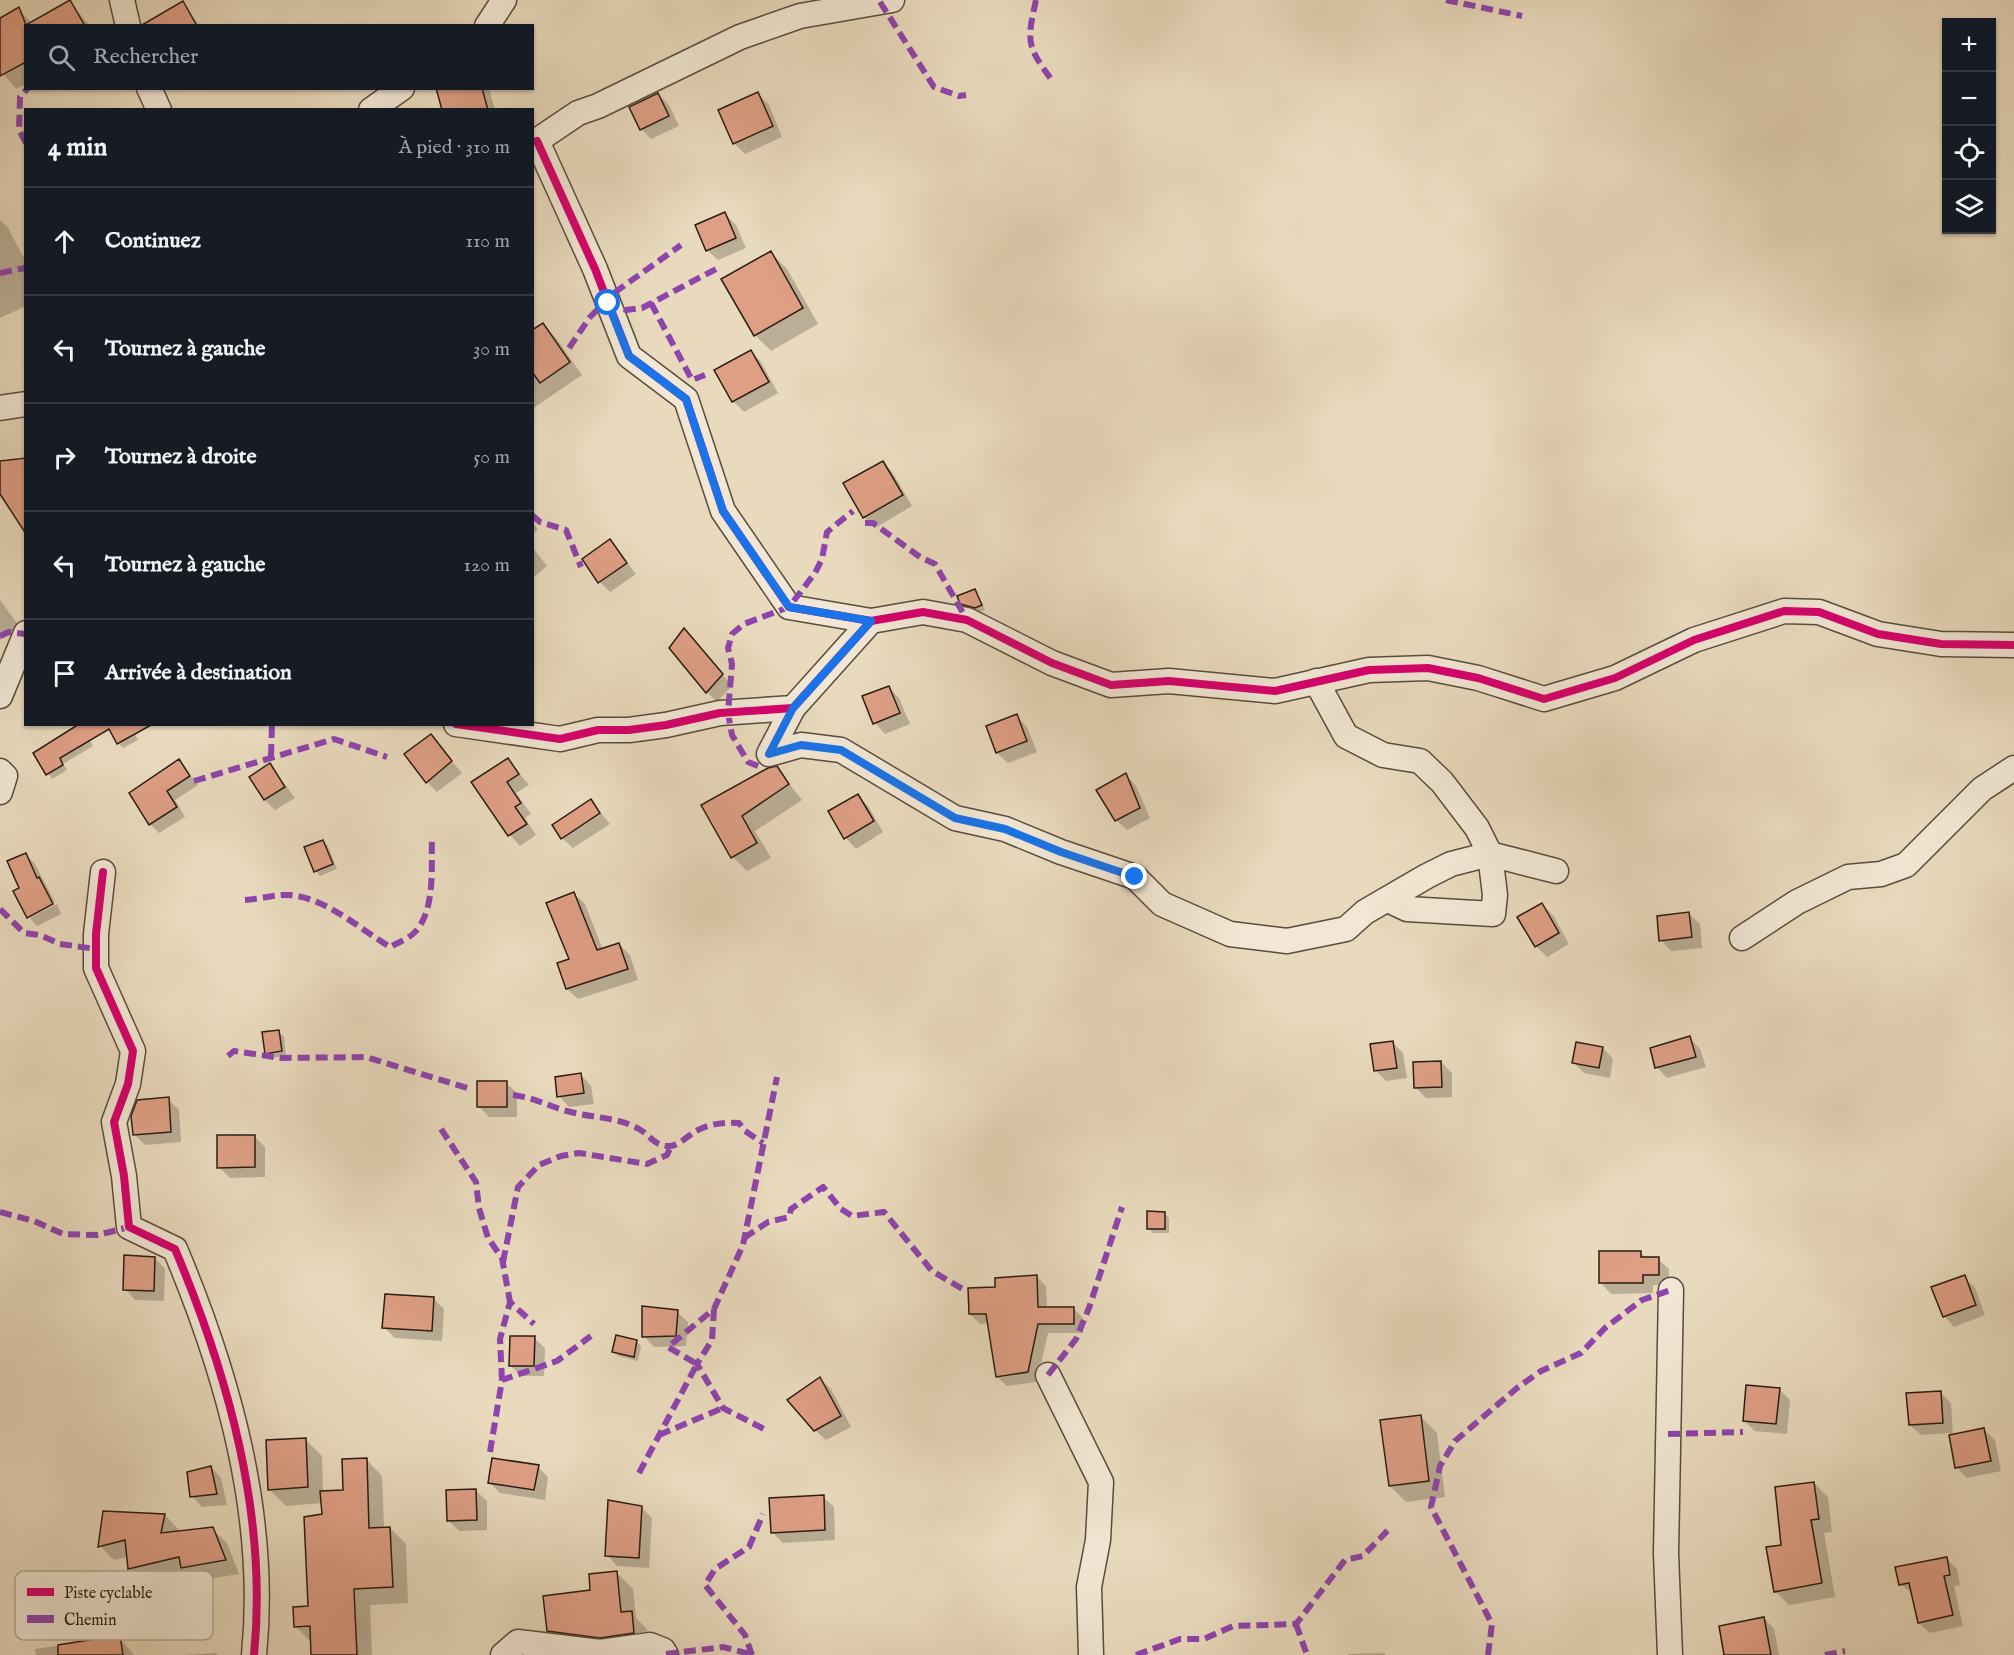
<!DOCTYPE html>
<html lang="fr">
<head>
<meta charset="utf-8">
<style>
	:root { --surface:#171b24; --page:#242831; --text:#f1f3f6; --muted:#9ea1a6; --line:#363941 }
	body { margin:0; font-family:"IM FELL English",serif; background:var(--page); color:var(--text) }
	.controls { position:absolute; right:18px; top:18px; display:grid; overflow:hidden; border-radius:0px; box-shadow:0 2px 4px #0004 }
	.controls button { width:54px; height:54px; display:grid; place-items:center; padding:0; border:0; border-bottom:2px solid var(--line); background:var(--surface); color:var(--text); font:30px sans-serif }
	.stop { position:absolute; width:18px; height:18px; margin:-14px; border:4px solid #1a73e8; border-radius:50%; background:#fff }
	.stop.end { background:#1a73e8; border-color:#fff; box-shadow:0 2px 6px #0008 }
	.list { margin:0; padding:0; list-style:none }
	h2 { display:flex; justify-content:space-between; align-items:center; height:78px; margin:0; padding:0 24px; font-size:26px }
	h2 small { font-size:20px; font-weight:400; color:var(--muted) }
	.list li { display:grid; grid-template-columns:39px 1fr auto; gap:18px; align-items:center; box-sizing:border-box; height:108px; padding:0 24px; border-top:2px solid var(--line) }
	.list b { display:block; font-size:22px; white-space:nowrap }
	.list em { font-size:20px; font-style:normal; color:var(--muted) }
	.icon { flex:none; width:33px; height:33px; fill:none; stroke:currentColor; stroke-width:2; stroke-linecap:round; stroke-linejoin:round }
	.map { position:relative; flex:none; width:2014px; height:1655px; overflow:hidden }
	.search { position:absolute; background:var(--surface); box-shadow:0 2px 4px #0004; left:24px; top:24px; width:510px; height:66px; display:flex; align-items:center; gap:15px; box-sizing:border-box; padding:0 21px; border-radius:0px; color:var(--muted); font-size:22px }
	.panel { position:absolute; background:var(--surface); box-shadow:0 2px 4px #0004; left:24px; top:108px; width:510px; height:618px; border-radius:0px }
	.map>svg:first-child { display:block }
	.shadow { fill:#0003 }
	.building { fill:#de9f85; stroke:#2b1c11; stroke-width:1.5 }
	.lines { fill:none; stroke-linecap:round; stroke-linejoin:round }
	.minor-casing { stroke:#5a4c3c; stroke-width:27 }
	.minor { stroke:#f1e7d4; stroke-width:24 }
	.quiet { stroke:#8e44ad; stroke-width:6; stroke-dasharray:12 6; stroke-linecap:butt }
	.cycleway-casing { stroke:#f1e7d4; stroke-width:11 }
	.cycleway { stroke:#d6006c; stroke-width:8 }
	.route { stroke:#1a73e8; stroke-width:8 }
	.key { fill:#f1e7d4; stroke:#b6aa9a; stroke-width:1.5 }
	.key-label { font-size:16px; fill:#2b1c11 }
</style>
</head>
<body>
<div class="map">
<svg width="2014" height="1655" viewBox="0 0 2014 1655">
	<rect width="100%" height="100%" fill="#e9dabd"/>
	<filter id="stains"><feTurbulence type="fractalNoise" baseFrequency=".00333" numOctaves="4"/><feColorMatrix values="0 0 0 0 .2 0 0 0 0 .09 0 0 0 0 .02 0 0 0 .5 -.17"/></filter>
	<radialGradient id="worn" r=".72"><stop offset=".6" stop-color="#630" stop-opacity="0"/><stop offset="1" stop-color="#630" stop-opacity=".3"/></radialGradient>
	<g class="shadow">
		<path d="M70 2 90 26H26V84L16 89 0 70V20L18 9 32 23Z"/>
		<path d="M182 3 200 26H155Z"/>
		<path d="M438 88H489L495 110H444Z"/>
		<path d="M658 94 669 105 679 126 651 139 641 129Z"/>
		<path d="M758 94 769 105 782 137 745 154 734 143Z"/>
		<path d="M725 214 736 225 746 248 718 260 707 250Z"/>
		<path d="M0 220 8 228 26 262V306L0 318Z"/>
		<path d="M771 253 787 269 818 324 771 351 755 335Z"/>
		<path d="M543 325 556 338 582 375 532 409V332Z"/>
		<path d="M751 351 761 362 778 393 744 412 733 401Z"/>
		<path d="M883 462 893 473 912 506 875 528 864 517Z"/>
		<path d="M532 521 538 530 532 533Z"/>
		<path d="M610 541 636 574 610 592 600 582Z"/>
		<path d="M532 547 547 566 535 576 532 573Z"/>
		<path d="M975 591 979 596 985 610 980 612 967 609 961 603Z"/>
		<path d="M0 600 20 627 0 640Z"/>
		<path d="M685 630 732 686 717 702 707 692Z"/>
		<path d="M888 687 899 698 910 724 885 734 875 723Z"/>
		<path d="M1016 716 1027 727 1037 752 1008 763 997 753 988 727Z"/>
		<path d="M130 724 138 740 123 748 118 743Z"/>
		<path d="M84 731 93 746 63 764 67 770 52 779 35 753Z"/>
		<path d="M430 736 462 773 437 792 427 782Z"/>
		<path d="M508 760 529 785 516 793 531 814 525 818 536 835 520 846 510 835 473 783Z"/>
		<path d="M179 761 198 785 175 800 185 817 159 833 150 824Z"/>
		<path d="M270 765 295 798 275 810 265 800 251 778Z"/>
		<path d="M777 768 802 800 755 831 771 858 747 871 733 857 703 806Z"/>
		<path d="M1126 775 1136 786 1150 818 1127 830 1116 820Z"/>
		<path d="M857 795 868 806 883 832 856 849 846 838 830 812Z"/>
		<path d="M591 801 610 824 573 848 562 838Z"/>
		<path d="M323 841 328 846 337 869 320 876 316 871Z"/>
		<path d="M26 855 35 864 55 902 29 915V918L21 888Z"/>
		<path d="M574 894 585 904 603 950 619 944 630 955 638 980 578 999 567 989Z"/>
		<path d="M57 904 61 914 37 926 30 918Z"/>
		<path d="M1542 905 1553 915 1569 944 1547 957 1536 946Z"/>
		<path d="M1689 914 1700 924 1702 948 1671 951 1661 940Z"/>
		<path d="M279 1032 284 1037 286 1056 271 1058 266 1053Z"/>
		<path d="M1690 1038 1700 1049 1706 1067 1667 1078 1657 1067Z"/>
		<path d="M1392 1042 1403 1053 1407 1078 1386 1081 1375 1070Z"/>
		<path d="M1603 1048 1613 1059 1610 1078 1584 1073 1574 1063Z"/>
		<path d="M1441 1062 1452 1073V1097L1426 1098 1415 1087Z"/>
		<path d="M581 1075 591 1086 594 1104 569 1107 559 1096Z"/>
		<path d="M506 1083 517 1093V1117H489L479 1106Z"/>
		<path d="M168 1099 179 1110 181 1142 145 1145 134 1134Z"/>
		<path d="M254 1136 265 1147V1177L230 1178 219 1167Z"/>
		<path d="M1164 1213 1169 1218V1233H1153L1148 1228Z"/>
		<path d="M1640 1252 1647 1259H1658L1669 1269V1285H1653V1293L1611 1294 1601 1283Z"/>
		<path d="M155 1258 165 1269 164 1301 135 1300 125 1289Z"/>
		<path d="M1036 1276 1046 1286 1047 1308H1073L1083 1318V1333H1048L1037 1382 1007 1386 997 1377 989 1323 980 1324 970 1314 997 1289Z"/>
		<path d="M1964 1277 1975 1288 1985 1315 1954 1327 1944 1316Z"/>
		<path d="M433 1298 444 1309 442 1341 395 1338 384 1327Z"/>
		<path d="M677 1312 688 1322 686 1346 654 1347 644 1336Z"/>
		<path d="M534 1338 545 1348 544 1376H521L510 1365Z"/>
		<path d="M637 1341 641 1346 638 1361 618 1356 613 1351Z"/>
		<path d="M820 1379 831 1389 851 1427 826 1440 815 1430Z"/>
		<path d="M1779 1389 1790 1400 1787 1434 1755 1431 1744 1421Z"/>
		<path d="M1940 1392 1951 1403 1953 1436 1984 1430 1995 1440 2001 1471 1967 1478 1956 1467 1950 1433 1921 1435 1910 1425Z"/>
		<path d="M1421 1417 1437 1433 1445 1497 1406 1502 1390 1486Z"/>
		<path d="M305 1439 322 1456 323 1493 345 1492 366 1459 382 1476 384 1528H390L406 1544 408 1603 370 1605 372 1655H313L311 1642 295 1626 310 1607 324 1516 322 1503 286 1506 270 1490Z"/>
		<path d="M211 1467 221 1478 227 1505 202 1507 192 1496Z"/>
		<path d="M538 1467 548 1477 545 1500 500 1493 489 1482Z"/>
		<path d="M1814 1483 1828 1497 1832 1532 1824 1533 1835 1597 1789 1605 1775 1591 1783 1546Z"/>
		<path d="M476 1491 487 1501V1530L459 1531 448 1520Z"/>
		<path d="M823 1497 834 1507 835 1540 783 1543 772 1532Z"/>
		<path d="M641 1507 652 1518 649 1568 617 1566 607 1555Z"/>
		<path d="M165 1515 179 1530 178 1533 212 1529 227 1543 239 1574 197 1581 188 1572 143 1582 129 1568 128 1557 114 1560 100 1546Z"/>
		<path d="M1946 1558 1957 1569 1960 1585 1954 1586 1963 1626 1930 1633 1919 1623 1913 1594 1900 1584Z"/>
		<path d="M617 1573 633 1589 636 1618 647 1629 650 1649 564 1647 548 1630Z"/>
		<path d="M1764 1618 1774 1629 1779 1655H1726Z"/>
		<path d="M119 1637 134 1655H36L35 1649Z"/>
		<path d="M216 1653 218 1655H182Z"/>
		<path d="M1384 1653 1386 1655H1348V1654Z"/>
	</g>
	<g class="building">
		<path d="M70 0 85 26H26V62L0 76V18L19 7 26 25Z"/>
		<path d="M183 1 197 26H142V25Z"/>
		<path d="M436 88H482L488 110H442Z"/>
		<path d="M758 92 773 126 733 144 718 110Z"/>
		<path d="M658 93 669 116 640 130 629 107Z"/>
		<path d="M725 212 736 238 706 251 695 225Z"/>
		<path d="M771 251 803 308 754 336 721 279Z"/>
		<path d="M543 323 570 362 540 383 532 372V330Z"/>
		<path d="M751 350 769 382 732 402 714 370Z"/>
		<path d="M26 458V534L0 494V461Z"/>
		<path d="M883 461 903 495 863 518 843 483Z"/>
		<path d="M610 539 627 563 598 583 582 559Z"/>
		<path d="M975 589 982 605 975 608 960 604 957 596Z"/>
		<path d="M684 628 723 674 706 693 669 648Z"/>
		<path d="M889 686 900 713 873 724 862 696Z"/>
		<path d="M1017 714 1027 741 996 753 986 726Z"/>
		<path d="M79 724H153L117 744 109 729 60 758 63 765 46 775 33 753Z"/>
		<path d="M431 734 452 761 426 783 404 754Z"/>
		<path d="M508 758 519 774 507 782 521 803 515 807 527 824 508 836 471 782Z"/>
		<path d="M179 759 190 776 167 791 177 807 149 825 129 793Z"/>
		<path d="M270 763 285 787 264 800 249 777Z"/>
		<path d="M777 766 789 784 742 816 757 843 731 858 701 805 768 768Z"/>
		<path d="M1126 773 1140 808 1115 821 1096 790Z"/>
		<path d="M858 794 874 821 844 839 828 811Z"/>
		<path d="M591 799 600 813 561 839 552 825Z"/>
		<path d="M323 840 333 864 314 872 304 847Z"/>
		<path d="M26 853 37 878 39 877 53 904 27 918 13 891 19 888 7 861Z"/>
		<path d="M574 892 597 950 619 943 628 969 566 989 557 963 569 959 546 903Z"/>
		<path d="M1542 903 1559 933 1535 947 1517 917Z"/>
		<path d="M1689 912 1692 937 1659 941 1657 916Z"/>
		<path d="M279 1030 282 1051 265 1054 262 1032Z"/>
		<path d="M1690 1036 1696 1057 1655 1068 1650 1048Z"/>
		<path d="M1393 1041 1397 1068 1374 1071 1370 1044Z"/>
		<path d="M1576 1042 1603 1047 1599 1068 1572 1063Z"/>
		<path d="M1441 1061 1442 1087 1414 1088 1413 1062Z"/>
		<path d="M581 1073 584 1093 557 1097 555 1077Z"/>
		<rect x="477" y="1081" width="30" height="26"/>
		<path d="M169 1097 171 1132 133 1135 131 1116 137 1100Z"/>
		<path d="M217 1135H255V1167L217 1168Z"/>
		<path d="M1147 1211 1165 1212V1229H1147Z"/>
		<path d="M1599 1251H1641V1257H1659V1275H1643V1283H1599Z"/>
		<path d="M124 1255 155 1257 154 1291 123 1290Z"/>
		<path d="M1037 1275 1038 1307H1074V1324H1038L1028 1372 996 1377 986 1314H969L968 1288 995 1287V1278Z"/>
		<path d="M1965 1275 1976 1305 1943 1317 1931 1287Z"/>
		<path d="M385 1294 434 1297 432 1331 382 1328Z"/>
		<path d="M642 1306 678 1310 676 1336 642 1337Z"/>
		<path d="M616 1335 637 1340 634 1357 612 1352Z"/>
		<path d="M510 1336H535L534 1366H509Z"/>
		<path d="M820 1377 841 1416 814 1431 787 1400Z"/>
		<path d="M1746 1385 1780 1388 1776 1424 1743 1421Z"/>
		<path d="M1941 1391 1943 1423 1909 1425 1906 1393Z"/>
		<path d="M1421 1415 1429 1481 1389 1486 1380 1420Z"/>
		<path d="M1984 1428 1991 1461 1955 1468 1949 1435Z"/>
		<path d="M306 1438 308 1487 268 1490 266 1440Z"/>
		<path d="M367 1458 369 1528 390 1527 393 1587 354 1589 357 1655H311L310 1626 294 1627 293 1607 308 1606 304 1517 322 1514 320 1491 343 1490 342 1459Z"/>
		<path d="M492 1458 539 1465 534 1490 488 1483Z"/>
		<path d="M211 1466 217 1494 190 1497 187 1472Z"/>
		<path d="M1814 1482 1819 1519 1811 1520 1822 1583 1774 1592 1766 1547 1781 1545 1775 1487Z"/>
		<path d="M476 1489 477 1520 447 1521 446 1490Z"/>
		<path d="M824 1495 825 1530 771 1533 769 1498Z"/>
		<path d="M608 1500 642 1506 639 1558 605 1556Z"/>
		<path d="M103 1511 165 1514 161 1533 213 1527 226 1560 181 1568 179 1557 128 1569 125 1540 98 1547Z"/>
		<path d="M1947 1557 1950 1575 1944 1576 1953 1615 1918 1623 1909 1583 1899 1585 1895 1567Z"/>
		<path d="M617 1571 621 1612 632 1611 634 1633 600 1638 547 1631 543 1596 590 1590 589 1574Z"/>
		<path d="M1764 1617 1771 1655H1724L1719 1626Z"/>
		<path d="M120 1635 123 1655H58V1645Z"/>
	</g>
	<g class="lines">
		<g class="minor-casing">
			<g id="minor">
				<path d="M122 0 128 26"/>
				<path d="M487 26 504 0"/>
				<path d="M149 88 159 110"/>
				<path d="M371 110 402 88"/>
				<path d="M537 141 595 269 629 356 686 399 723 511 789 607 871 621"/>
				<path d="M532 144 578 113 598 106 740 37 800 16 892 0"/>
				<path d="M0 408 26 404"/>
				<path d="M1316 681 1346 736 1383 755 1420 761 1442 782 1477 828 1490 854 1495 895 1493 914 1407 909 1388 900"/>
				<path d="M0 696 26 633"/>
				<path d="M793 708 769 754 801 745 841 750 955 818 1005 829 1061 852 1135 877 1162 904 1230 934 1287 941 1346 929 1365 912 1427 876 1451 864 1490 854 1556 871"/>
				<path d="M456 724 560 739 598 730H629L666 725 720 713 793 708 871 621 923 612 967 620 1052 663 1111 685 1169 681 1275 691 1369 670 1428 668 1478 678 1544 699 1615 678 1694 640 1784 611 1819 612 1878 634 1941 644 2014 645"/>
				<path d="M0 771 5 776 0 792"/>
				<path d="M103 872 96 934V968L133 1051 128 1084 114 1122 124 1176 129 1227 175 1249C228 1375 268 1516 254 1655"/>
				<path d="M1742 938 1797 902 1848 877 1881 874 1906 865 1982 789 2014 768"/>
				<path d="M1048 1375 1101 1482 1098 1540 1089 1587 1091 1655"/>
				<path d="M503 1655 518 1642 600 1652 650 1645 663 1650 666 1655"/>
				<path d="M1670 1655 1666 1553 1671 1290"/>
			</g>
		</g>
		<use href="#minor" class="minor"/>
		<g class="quiet">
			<path d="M1036 0C1027 41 1026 45 1051 79"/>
			<path d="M1446 0 1522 16"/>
			<path d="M880 2 934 87 959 96 966 95"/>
			<path d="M26 143 19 130 20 97 28 88"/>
			<path d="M0 273 25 268"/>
			<path d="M607 303 626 310 642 308 718 268"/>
			<path d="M651 303 692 380 705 375"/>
			<path d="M569 348 590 317 614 293 681 245"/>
			<path d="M532 515 540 522 566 530 581 567"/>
			<path d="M865 523H873L920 557 935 564 967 620"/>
			<path d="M0 636 9 632 25 634"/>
			<path d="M271 756 272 724"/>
			<path d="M758 766 748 762 732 735 728 713 732 664 728 648 732 634 744 624 789 607 815 573 822 559 827 532 853 511"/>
			<path d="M194 781 334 739 387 757"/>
			<path d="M245 900C257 899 270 896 282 895 321 893 358 928 390 947 397 943 408 939 414 933 436 911 431 867 432 838"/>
			<path d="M0 909 24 933 40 935 60 944 96 949"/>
			<path d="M228 1056 234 1051 281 1058 366 1057 471 1089"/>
			<path d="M513 1095C537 1098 549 1107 571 1112 593 1118 618 1117 639 1129 650 1135 655 1147 670 1146 679 1145 687 1137 694 1132 708 1124 723 1122 739 1123L745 1131 763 1143"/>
			<path d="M441 1129 476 1182 479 1208 488 1238 502 1258 510 1302"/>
			<path d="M0 1212 34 1221 63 1234 98 1235 129 1227"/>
			<path d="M744 1238 768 1222 789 1217 791 1209 823 1187 841 1209 852 1216 884 1212 932 1271 966 1291"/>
			<path d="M503 1262 518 1187 539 1165 561 1156 579 1153 647 1164 667 1155 671 1146"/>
			<path d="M714 1309 712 1340 697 1364 723 1408 768 1431"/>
			<path d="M1048 1375 1076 1339 1089 1308 1122 1207"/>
			<path d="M502 1380 500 1339 510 1302 534 1324"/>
			<path d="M1668 1434 1743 1432"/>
			<path d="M659 1435 723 1408"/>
			<path d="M490 1452 502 1380 557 1361 591 1336"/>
			<path d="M639 1473 697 1364 668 1347 714 1309 743 1245 777 1077"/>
			<path d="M1296 1624 1307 1655"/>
			<path d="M666 1654 723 1647 754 1655"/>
			<path d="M752 1655 745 1635 705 1585 715 1569 749 1547 763 1514"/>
			<path d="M1136 1655 1180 1639H1204L1233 1626 1296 1624 1345 1560 1363 1556 1390 1528"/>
			<path d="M1488 1655 1492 1624 1431 1507 1440 1466 1455 1441 1517 1388 1541 1371 1581 1353 1605 1328 1642 1300 1671 1290"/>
			<path d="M1825 1655 1845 1651"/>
		</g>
		<g class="cycleway-casing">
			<g id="cycleway">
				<path d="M537 141 595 269 629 356 686 399 723 511 789 607 871 621"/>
				<path d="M456 724 560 739 598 730H629L666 725 720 713 793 708 871 621 923 612 967 620 1052 663 1111 685 1169 681 1275 691 1369 670 1428 668 1478 678 1544 699 1615 678 1694 640 1784 611 1819 612 1878 634 1941 644 2014 645"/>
				<path d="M103 872 96 934V968L133 1051 128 1084 114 1122 124 1176 129 1227 175 1249C228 1375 268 1516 254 1655"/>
			</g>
		</g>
		<use href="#cycleway" class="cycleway"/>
	</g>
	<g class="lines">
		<path class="route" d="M608 303 629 356 686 399 723 511 789 607 871 621 793 708 769 754 801 745 841 750 955 818 1005 829 1061 852 1135 877"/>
	</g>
	<rect x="15" y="1571" width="198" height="69" rx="9" class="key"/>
	<rect x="27" y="1588" width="27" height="8" fill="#d6006c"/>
	<rect x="27" y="1615" width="27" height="8" fill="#8e44ad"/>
	<g class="key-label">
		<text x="64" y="1598">Piste cyclable</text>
		<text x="64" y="1625">Chemin</text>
	</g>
	<rect width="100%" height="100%" filter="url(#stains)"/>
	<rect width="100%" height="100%" fill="url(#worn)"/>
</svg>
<div class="controls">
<button>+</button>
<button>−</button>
<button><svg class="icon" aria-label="locate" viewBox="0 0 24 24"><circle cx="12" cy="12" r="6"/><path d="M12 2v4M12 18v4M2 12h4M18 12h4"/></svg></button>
<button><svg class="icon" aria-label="layers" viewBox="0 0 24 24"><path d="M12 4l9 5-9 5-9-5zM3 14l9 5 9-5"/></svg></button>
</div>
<div class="stop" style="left:608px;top:303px"></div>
<div class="stop end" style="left:1135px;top:877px"></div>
<div class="search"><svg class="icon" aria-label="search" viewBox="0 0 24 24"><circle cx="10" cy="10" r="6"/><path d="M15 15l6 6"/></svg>Rechercher</div>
<section class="panel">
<h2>4 min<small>À pied · 310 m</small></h2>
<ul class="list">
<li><svg class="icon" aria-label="ahead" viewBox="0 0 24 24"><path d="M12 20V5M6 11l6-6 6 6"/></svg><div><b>Continuez</b></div><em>110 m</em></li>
<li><svg class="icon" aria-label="left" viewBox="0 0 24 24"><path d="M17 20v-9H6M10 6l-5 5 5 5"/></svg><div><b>Tournez à gauche</b></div><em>30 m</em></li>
<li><svg class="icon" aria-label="right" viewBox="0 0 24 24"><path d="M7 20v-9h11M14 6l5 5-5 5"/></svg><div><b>Tournez à droite</b></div><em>50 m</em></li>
<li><svg class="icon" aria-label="left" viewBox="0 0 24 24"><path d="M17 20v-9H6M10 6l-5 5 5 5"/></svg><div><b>Tournez à gauche</b></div><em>120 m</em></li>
<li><svg class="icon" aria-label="arrive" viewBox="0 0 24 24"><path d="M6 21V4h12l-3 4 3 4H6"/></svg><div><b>Arrivée à destination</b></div></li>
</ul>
</section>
</div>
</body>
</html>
